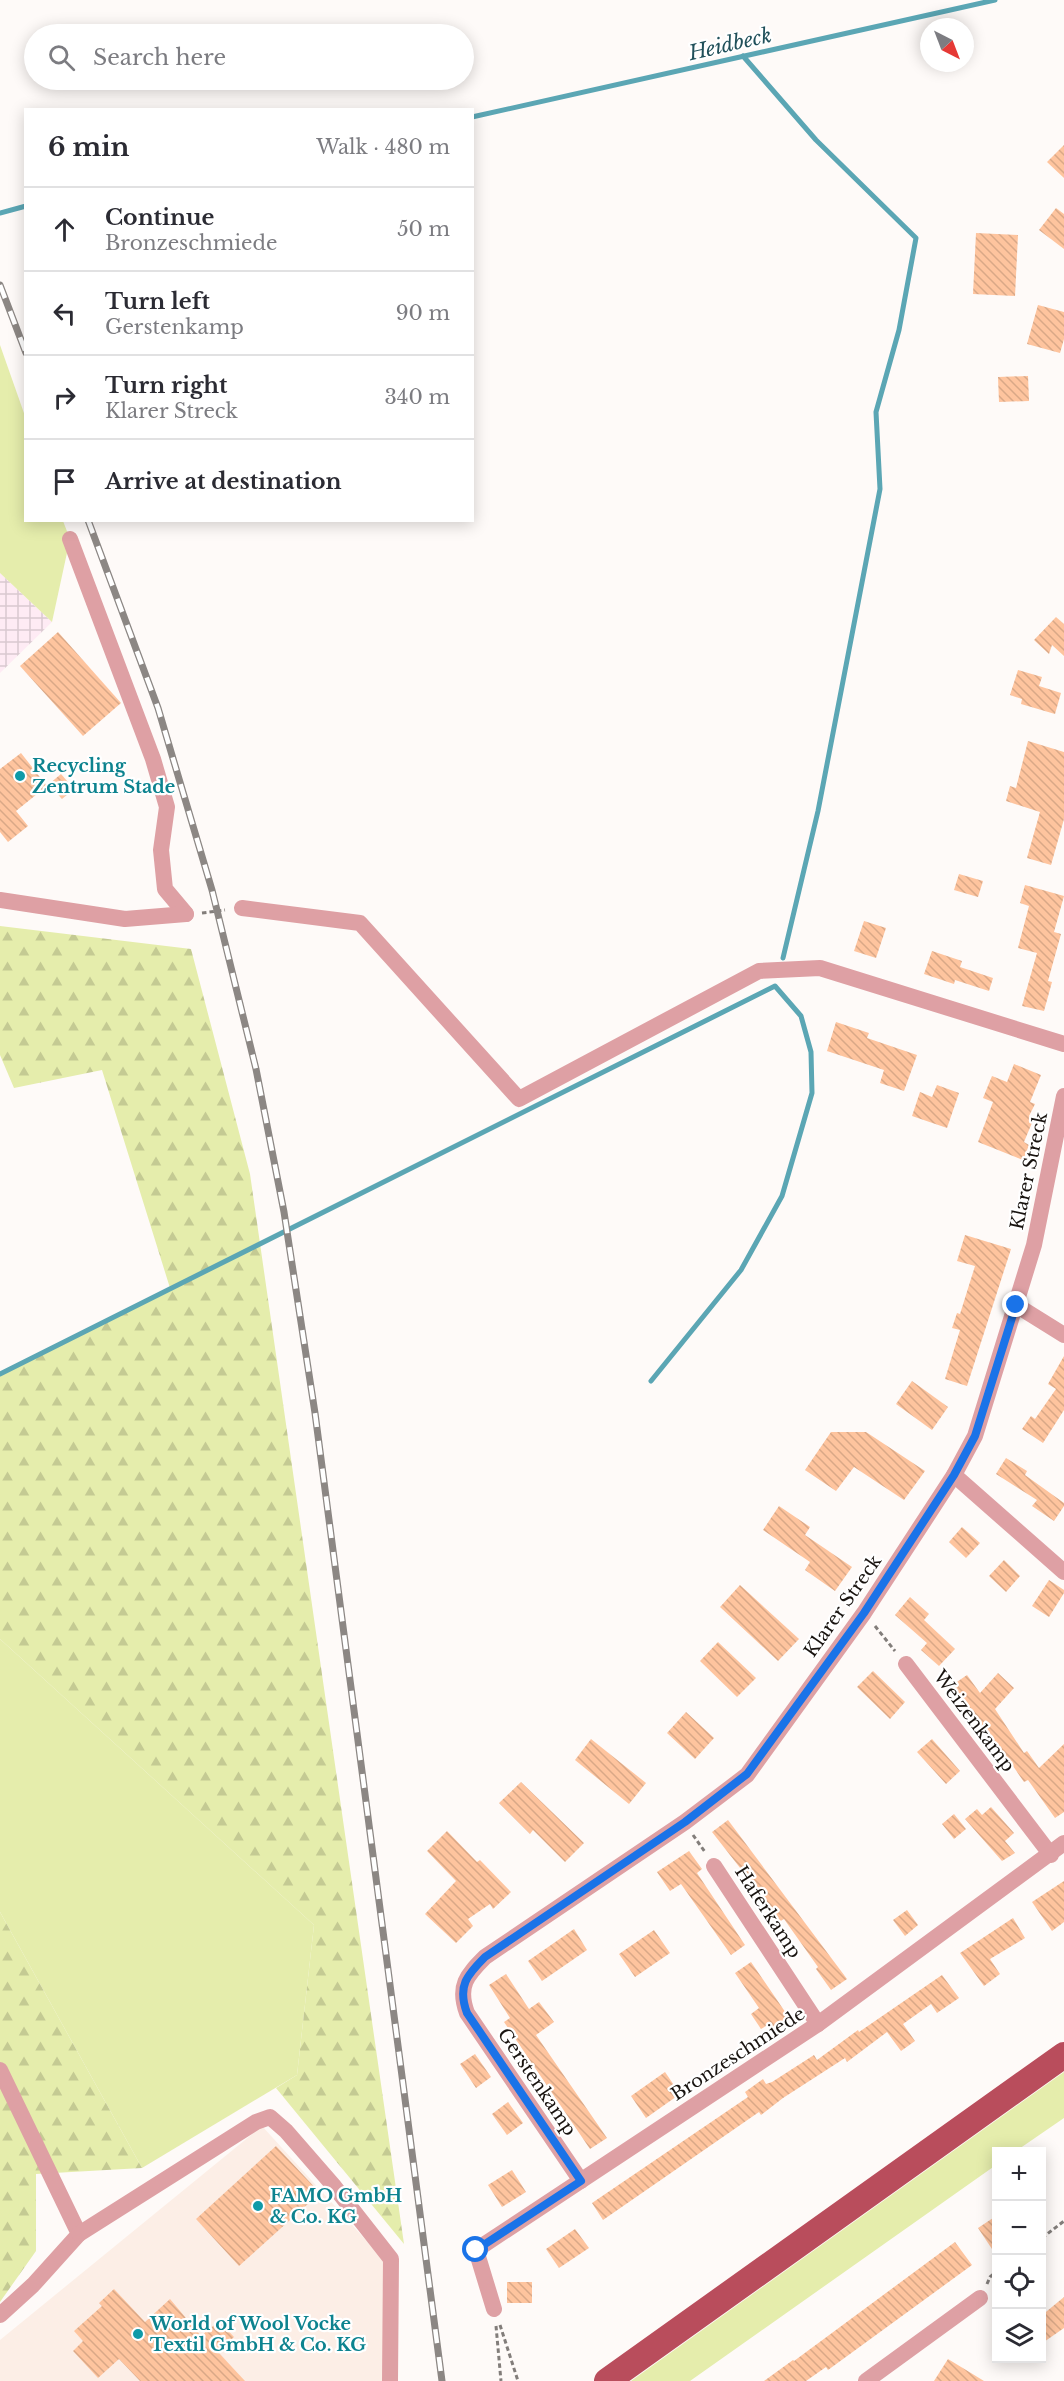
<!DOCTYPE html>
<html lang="en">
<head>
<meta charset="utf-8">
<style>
	:root { --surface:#fff; --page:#f2f2f3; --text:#2b2b33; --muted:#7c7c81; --line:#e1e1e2 }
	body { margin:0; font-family:"Libre Baskerville",serif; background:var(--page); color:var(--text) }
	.controls { position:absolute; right:18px; bottom:18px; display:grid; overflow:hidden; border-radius:0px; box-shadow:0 3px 15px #0003 }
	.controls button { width:54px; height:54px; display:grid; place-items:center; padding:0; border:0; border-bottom:2px solid var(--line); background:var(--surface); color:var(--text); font:30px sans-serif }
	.compass { position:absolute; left:920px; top:18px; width:54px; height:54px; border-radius:50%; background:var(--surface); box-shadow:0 3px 15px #0003; rotate:138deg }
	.stop { position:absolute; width:18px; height:18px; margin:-14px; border:4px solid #1a73e8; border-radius:50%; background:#fff }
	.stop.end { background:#1a73e8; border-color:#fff; box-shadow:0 2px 6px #0008 }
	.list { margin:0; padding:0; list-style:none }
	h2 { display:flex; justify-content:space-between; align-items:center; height:78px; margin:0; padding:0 24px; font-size:26px }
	h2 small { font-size:20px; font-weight:400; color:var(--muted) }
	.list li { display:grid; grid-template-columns:39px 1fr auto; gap:18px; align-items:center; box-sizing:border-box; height:84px; padding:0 24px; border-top:2px solid var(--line) }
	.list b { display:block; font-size:22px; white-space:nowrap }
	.list p { margin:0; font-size:20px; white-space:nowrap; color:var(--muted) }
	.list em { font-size:20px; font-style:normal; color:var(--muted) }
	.icon { flex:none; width:33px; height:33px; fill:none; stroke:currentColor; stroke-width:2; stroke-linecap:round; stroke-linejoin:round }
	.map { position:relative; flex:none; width:1064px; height:2381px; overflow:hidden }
	.search { position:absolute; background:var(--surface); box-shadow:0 3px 15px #0003; left:24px; top:24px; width:450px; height:66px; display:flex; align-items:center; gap:15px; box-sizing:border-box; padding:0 21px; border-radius:33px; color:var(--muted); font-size:22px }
	.panel { position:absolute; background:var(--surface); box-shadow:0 3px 15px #0003; left:24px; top:108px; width:450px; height:414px; border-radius:0px }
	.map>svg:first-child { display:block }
	.commercial { fill:#fceee6 }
	.industrial { fill:url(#industrial-grid) }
	.green { fill:#e5edac }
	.forest { fill:url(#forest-firs) }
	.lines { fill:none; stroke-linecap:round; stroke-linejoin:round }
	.stream { stroke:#5ba6b4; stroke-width:5 }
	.building { fill:url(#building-back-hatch) }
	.path { stroke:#827d7a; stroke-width:3; stroke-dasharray:4.5 3; stroke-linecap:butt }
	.minor { stroke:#dea0a4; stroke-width:16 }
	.primary { stroke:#b94d5c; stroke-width:26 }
	.rail-casing { stroke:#8c8784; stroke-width:7 }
	.rail { stroke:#fff; stroke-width:4.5; stroke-dasharray:14; stroke-linecap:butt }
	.route { stroke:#1a73e8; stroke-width:8 }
	.culture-dot { fill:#0f9aa8; stroke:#fff; stroke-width:2 }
	.labels { text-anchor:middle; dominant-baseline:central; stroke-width:4.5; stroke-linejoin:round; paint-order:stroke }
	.culture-label { font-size:18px; font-weight:bold; fill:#0d838f; stroke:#fff; text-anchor:start }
	.street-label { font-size:18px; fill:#18130f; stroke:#fff }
	.water-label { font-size:20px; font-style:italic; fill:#20505a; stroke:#fff }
</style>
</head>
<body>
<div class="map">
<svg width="1064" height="2381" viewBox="0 0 1064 2381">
	<defs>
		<pattern id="industrial-grid" width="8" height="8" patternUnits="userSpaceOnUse" patternTransform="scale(1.5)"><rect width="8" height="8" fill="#feebf4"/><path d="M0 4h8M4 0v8" fill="none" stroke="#d9c9d0"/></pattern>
		<pattern id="forest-firs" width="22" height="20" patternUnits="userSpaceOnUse" patternTransform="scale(1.5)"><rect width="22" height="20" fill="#e5edac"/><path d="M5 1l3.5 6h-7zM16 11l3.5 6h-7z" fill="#c4ca93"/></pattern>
		<pattern id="building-back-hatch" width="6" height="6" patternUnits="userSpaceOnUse" patternTransform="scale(1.5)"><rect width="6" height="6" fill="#fec49e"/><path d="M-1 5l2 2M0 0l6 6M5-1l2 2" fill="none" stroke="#d9a887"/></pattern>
	</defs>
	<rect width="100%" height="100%" fill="#fefaf8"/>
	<path class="commercial" d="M262 2126 384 2260V2381H0V2340Z"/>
	<path class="industrial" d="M0 573 52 622 0 673Z"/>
	<g class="green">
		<path d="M0 345 25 416 26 520 63 521 70 539 52 622 0 573Z"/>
		<path d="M0 1639 314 1925 297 2075 142 2168 0 1912Z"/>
		<path d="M1064 2072V2118L1016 2151 996 2152V2165L690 2381H631Z"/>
	</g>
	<g class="forest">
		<path d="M0 926 191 949 250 1174 404 2244 276 2088 297 2075 314 1925 0 1639V1374L170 1288 102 1070 14 1088 0 1055Z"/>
		<path d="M0 1912 142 2168 36 2174V2251L0 2302Z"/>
	</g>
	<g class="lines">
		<g class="stream">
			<path d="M743 56 816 140 916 238 899 330 876 412 880 489 818 811 783 958"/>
			<path d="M472 117 995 0"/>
			<path d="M0 213 26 206"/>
			<path d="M0 1374 775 986 801 1016 811 1052 812 1093 782 1196 741 1270 651 1381"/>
		</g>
	</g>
	<g class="building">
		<path d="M1064 145V178L1047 162Z"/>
		<path d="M1056 208 1064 214V249L1039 230Z"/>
		<path d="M976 233 1018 235 1015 296 973 294Z"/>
		<path d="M1038 305 1064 312V339L1060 353 1027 344Z"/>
		<path d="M1028 376 1029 401 999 402 998 377Z"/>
		<path d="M1056 617 1064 624V656L1052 645 1049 654 1034 640Z"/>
		<path d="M58 632 121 703 83 736 20 666Z"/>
		<path d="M1018 670 1042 677 1039 686 1061 693 1055 714 1021 704 1022 699 1010 695Z"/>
		<path d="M1028 741 1064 752V819L1051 865 1027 858 1040 812 1006 801 1010 786 1016 788Z"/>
		<path d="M21 753 47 786 16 811 28 826 8 842 0 832V769Z"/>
		<path d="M61 774 74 789 62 799 49 784Z"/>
		<path d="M959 874 983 881 978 897 954 890Z"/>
		<path d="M1025 885 1064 896 1054 932 1061 934 1048 981 1052 982 1044 1011 1022 1006 1037 953 1018 948 1029 906 1020 903Z"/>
		<path d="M864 921 886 928 876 958 854 951Z"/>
		<path d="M932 951 962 961 960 967 993 978 989 991 955 980 954 984 924 974Z"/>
		<path d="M836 1022 869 1033 867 1038 917 1055 904 1091 880 1083 884 1070 827 1051Z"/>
		<path d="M1014 1064 1041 1075 1030 1102 1035 1104 1029 1116 1034 1118 1024 1142 1029 1145 1023 1160 978 1142 993 1102 983 1098 992 1076 1007 1082Z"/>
		<path d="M937 1085 959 1093 947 1128 912 1116 920 1092 932 1097Z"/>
		<path d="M965 1235 1011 1249 967 1386 945 1379 960 1330 952 1328 957 1313 960 1314 975 1266 957 1261Z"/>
		<path d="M1064 1356V1410L1043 1443 1022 1429 1031 1416 1035 1419 1056 1389 1048 1384Z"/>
		<path d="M912 1381 948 1407 932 1430 896 1404Z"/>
		<path d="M831 1432H866L925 1471 904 1500 854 1467 836 1491 805 1470Z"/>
		<path d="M1006 1458 1027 1471 1025 1475 1064 1503V1506L1054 1521 1032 1506 1037 1500 996 1474Z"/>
		<path d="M779 1506 810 1527 805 1535 852 1567 835 1591 805 1570 810 1562 763 1530Z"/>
		<path d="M962 1527 980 1543 966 1558 949 1542Z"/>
		<path d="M1004 1560 1020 1576 1006 1592 989 1576Z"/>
		<path d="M1049 1580 1064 1590V1593L1049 1617 1032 1606Z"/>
		<path d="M740 1585 799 1639 778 1661 720 1607Z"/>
		<path d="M910 1597 929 1614 924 1620 955 1649 939 1666 921 1650 927 1643 895 1615Z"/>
		<path d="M718 1642 756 1678 737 1697 700 1661Z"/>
		<path d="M873 1671 905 1702 890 1719 857 1687Z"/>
		<path d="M998 1673 1014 1688 995 1709 1024 1753 1027 1751 1039 1768 1064 1744V1812L1055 1818 1028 1780 1024 1782 997 1743 994 1744 967 1704 965 1706 951 1686 967 1675 980 1693Z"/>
		<path d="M686 1712 714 1738 695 1759 667 1733Z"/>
		<path d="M591 1739 646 1783 629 1804 575 1760Z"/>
		<path d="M932 1739 960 1771 946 1784 917 1752Z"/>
		<path d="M521 1782 584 1843 565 1862 533 1830 530 1834 499 1803Z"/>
		<path d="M991 1807 1014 1833 1005 1841 1015 1853 1002 1861 965 1819 977 1809 982 1815Z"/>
		<path d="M954 1814 966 1829 954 1839 942 1824Z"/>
		<path d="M728 1820 847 1979 831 1990 816 1969 818 1967 784 1919 779 1922 755 1887 712 1832Z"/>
		<path d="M447 1831 477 1862 480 1860 511 1892 493 1909 490 1904 468 1919 473 1926 456 1943 425 1914 456 1881 427 1851Z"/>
		<path d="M689 1851 702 1869 697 1873 745 1945 731 1955 681 1884 670 1891 657 1872Z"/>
		<path d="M1064 1881V1922L1052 1931 1032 1902Z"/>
		<path d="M907 1910 918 1925 905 1936 893 1920Z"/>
		<path d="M1013 1918 1025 1938 990 1959 1000 1974 984 1986 960 1953Z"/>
		<path d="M574 1929 587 1950 542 1981 528 1961Z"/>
		<path d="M654 1930 670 1953 635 1977 619 1954Z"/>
		<path d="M751 1962 790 2019 773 2030 769 2024 761 2029 751 2014 759 2008 735 1973Z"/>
		<path d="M506 1974 529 2009 539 2002 554 2022 536 2035 607 2138 590 2149 504 2022 510 2018 489 1985Z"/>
		<path d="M942 1975 959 1998 937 2013 931 2004 903 2024 915 2041 901 2051 887 2032 847 2062 845 2058 783 2098 761 2115 759 2112 603 2220 592 2203 748 2097 745 2092 763 2079 766 2084 772 2082 814 2055 817 2060 858 2030 859 2032Z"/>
		<path d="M475 2054 491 2077 476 2088 460 2064Z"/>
		<path d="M665 2072 680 2094 646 2118 631 2096Z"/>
		<path d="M508 2102 523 2123 507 2135 492 2114Z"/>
		<path d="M276 2146 320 2193 239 2266 196 2219Z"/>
		<path d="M512 2170 526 2192 502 2207 488 2185Z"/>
		<path d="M996 2216V2255L978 2228Z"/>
		<path d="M575 2229 589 2248 559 2268 546 2249Z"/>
		<path d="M955 2242 972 2265 828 2370 826 2367 806 2381H764L793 2360 794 2361Z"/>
		<rect x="507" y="2282" width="25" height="21"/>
		<path d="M114 2289 145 2322 170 2299 201 2336 219 2321 234 2337 218 2352 245 2381H140L119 2359 98 2378 73 2351 83 2341 74 2331 102 2306 99 2303Z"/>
		<path d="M1064 2297V2328L1041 2344V2316Z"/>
		<path d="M948 2359 984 2381H934Z"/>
	</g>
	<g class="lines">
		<g class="path">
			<path d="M202 913 225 910"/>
			<path d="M875 1626 895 1651"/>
			<path d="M693 1835 705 1852"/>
			<path d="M1042 2238 1064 2221"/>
			<path d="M987 2284 990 2277 996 2272"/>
			<path d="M500 2325 518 2381"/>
			<path d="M496 2326 501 2381"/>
		</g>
		<g class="minor">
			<path d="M70 539 153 759 167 807 161 850 165 889 186 914"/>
			<path d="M0 900 125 919 186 914"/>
			<path d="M242 908 360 923 519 1099 759 971 820 968 1064 1044"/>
			<path d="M1016 1305 1064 1335"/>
			<path d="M954 1475 1064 1572"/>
			<path d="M906 1664 1051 1855"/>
			<path d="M714 1866 818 2024"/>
			<path d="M0 2070 79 2234 33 2285 0 2315"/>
			<path d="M581 2181 467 2013C457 1986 467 1975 485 1957L685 1822 747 1775 864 1613 954 1475 975 1436 1034 1245 1064 1096"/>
			<path d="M79 2234 256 2122 270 2117 286 2131 333 2185 391 2259 390 2381"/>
			<path d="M494 2309 476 2250 818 2024 1064 1843"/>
			<path d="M866 2381 980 2298"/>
		</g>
		<path class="primary" d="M607 2381 1064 2055"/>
		<g class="rail-casing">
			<g id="rail">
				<path d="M0 285 26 353"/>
				<path d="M88 520 158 708 212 890 256 1069 284 1212 315 1413 442 2381"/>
			</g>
		</g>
		<use href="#rail" class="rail"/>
	</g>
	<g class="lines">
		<path class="route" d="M476 2250 581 2181 467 2013C457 1986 467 1975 485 1957L685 1822 747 1774 864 1613 954 1475 975 1436 1016 1305"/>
	</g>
	<g class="culture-dot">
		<circle cx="20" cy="776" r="6"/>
		<circle cx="258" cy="2206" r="6"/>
		<circle cx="138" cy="2334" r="6"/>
	</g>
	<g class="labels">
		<g class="culture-label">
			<text x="32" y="766">Recycling<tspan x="32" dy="21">Zentrum Stade</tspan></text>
			<text x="270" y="2196">FAMO GmbH<tspan x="270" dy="21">&amp; Co. KG</tspan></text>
			<text x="150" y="2324">World of Wool Vocke<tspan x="150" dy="21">Textil GmbH &amp; Co. KG</tspan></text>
		</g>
		<g class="street-label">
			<text transform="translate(1029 1171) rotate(-78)">Klarer Streck</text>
			<text transform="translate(843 1606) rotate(-55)">Klarer Streck</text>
			<text transform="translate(974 1721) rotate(53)">Weizenkamp</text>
			<text transform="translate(768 1912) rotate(57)">Haferkamp</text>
			<text transform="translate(738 2054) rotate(-33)">Bronzeschmiede</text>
			<text transform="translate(537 2082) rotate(56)">Gerstenkamp</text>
		</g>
		<g class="water-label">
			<text transform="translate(730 44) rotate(-13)">Heidbeck</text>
		</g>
	</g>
</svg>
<div class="controls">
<button>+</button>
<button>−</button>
<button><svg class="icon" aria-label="locate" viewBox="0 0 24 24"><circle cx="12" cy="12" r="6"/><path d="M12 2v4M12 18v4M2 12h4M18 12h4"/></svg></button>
<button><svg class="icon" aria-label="layers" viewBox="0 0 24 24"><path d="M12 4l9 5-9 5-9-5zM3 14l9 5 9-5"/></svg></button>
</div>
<svg class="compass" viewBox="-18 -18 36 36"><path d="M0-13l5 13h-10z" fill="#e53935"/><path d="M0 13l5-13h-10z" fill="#7c7c81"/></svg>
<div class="stop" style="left:476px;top:2250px"></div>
<div class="stop end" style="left:1016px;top:1305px"></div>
<div class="search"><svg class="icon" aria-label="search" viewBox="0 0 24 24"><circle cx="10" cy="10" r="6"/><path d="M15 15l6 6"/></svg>Search here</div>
<section class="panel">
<h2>6 min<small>Walk · 480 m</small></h2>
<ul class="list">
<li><svg class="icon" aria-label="ahead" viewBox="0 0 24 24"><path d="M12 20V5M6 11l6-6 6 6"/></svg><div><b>Continue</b><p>Bronzeschmiede</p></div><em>50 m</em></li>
<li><svg class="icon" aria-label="left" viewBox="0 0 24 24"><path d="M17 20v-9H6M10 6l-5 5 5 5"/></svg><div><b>Turn left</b><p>Gerstenkamp</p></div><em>90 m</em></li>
<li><svg class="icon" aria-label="right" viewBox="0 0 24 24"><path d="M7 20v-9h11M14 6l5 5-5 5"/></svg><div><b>Turn right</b><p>Klarer Streck</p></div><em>340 m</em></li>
<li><svg class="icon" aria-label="arrive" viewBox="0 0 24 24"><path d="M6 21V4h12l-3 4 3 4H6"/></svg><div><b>Arrive at destination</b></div></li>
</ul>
</section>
</div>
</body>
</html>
